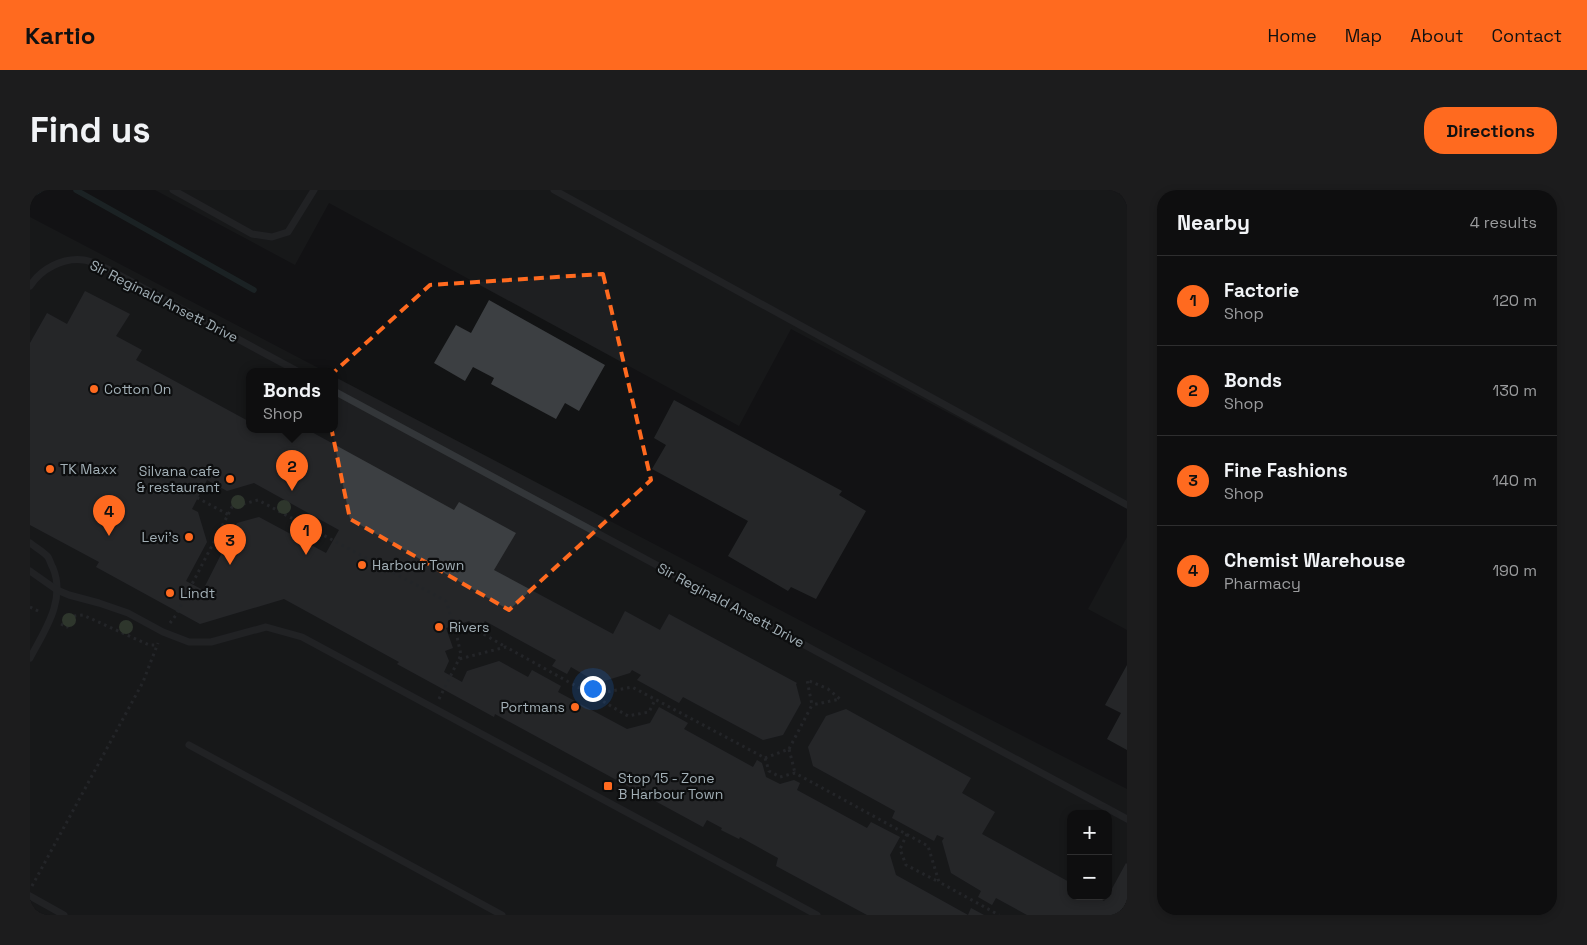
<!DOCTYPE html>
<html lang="en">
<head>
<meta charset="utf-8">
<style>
	:root { --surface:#0e0e0f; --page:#1c1c1d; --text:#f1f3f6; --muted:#9b9c9e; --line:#2e2e2f; --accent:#ff6a1f }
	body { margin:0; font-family:"Space Grotesk",sans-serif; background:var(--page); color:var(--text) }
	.controls { position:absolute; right:15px; bottom:15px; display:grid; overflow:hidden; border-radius:10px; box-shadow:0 2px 8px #0003 }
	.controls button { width:45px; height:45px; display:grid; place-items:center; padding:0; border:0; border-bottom:1px solid var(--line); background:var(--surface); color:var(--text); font:25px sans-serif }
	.you { position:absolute; left:562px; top:498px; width:18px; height:18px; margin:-12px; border:4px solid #fff; border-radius:50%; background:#1a73e8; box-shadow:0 0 0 8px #1a73e833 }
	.badge { display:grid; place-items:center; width:32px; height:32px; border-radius:50%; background:var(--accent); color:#111; font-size:16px; font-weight:700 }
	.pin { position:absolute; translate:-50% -41px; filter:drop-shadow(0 1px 2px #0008) }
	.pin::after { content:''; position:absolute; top:26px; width:18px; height:15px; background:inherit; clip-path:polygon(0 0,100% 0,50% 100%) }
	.popup { position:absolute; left:216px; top:178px; width:92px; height:65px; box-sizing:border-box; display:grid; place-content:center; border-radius:10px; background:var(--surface); filter:drop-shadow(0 1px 4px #0005); font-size:16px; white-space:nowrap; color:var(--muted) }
	.popup b { font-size:19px; color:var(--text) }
	.popup::after { content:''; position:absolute; left:50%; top:100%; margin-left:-10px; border:10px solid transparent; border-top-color:var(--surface) }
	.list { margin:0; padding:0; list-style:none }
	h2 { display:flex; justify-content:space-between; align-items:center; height:65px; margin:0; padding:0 20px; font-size:21px }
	h2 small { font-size:16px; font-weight:400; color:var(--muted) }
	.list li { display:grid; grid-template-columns:32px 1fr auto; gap:15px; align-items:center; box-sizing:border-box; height:90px; padding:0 20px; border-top:1px solid var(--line) }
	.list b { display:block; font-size:19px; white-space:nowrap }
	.list p { margin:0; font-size:16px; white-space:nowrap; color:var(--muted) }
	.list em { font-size:16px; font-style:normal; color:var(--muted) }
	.map { position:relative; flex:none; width:1097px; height:725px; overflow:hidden; border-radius:20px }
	header { display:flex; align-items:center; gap:30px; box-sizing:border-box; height:70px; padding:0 25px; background:var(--accent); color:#111 }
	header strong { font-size:24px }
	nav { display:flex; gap:28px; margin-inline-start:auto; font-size:18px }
	.intro { display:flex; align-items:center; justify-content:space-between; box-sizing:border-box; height:120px; padding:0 30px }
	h1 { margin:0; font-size:35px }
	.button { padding:12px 22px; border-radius:20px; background:var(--accent); color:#111; font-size:18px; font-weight:700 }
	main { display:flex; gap:30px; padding:0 30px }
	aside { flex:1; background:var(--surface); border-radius:20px; box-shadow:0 2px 8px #0003 }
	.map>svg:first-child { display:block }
	.built { fill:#1e1f21; fill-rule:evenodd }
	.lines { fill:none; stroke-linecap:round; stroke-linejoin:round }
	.stream { stroke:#273739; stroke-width:5.5 }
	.building { fill:#3c3f42; fill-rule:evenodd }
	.path { stroke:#393d41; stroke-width:3; stroke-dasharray:2.5 4; stroke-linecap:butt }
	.lane { stroke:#333639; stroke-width:7 }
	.tree { fill:#50624a }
	.marked { fill:none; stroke:#ff6a1f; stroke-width:4; stroke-dasharray:10 6; stroke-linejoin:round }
	.poi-dot { fill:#ff6a1f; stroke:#0d0e0f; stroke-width:2 }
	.labels { text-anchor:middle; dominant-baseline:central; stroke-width:4.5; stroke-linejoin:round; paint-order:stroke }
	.street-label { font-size:14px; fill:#a2afb6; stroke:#0d0e0f }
	.poi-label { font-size:14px; fill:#a2afb6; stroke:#0d0e0f; text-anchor:start }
</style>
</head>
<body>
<header>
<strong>Kartio</strong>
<nav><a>Home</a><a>Map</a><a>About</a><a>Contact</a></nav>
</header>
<div class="intro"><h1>Find us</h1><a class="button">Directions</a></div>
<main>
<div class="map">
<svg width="1097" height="725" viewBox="0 0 1097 725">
	<rect width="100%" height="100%" fill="#121314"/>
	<g class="built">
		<path d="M125 0H1097V318L761 139 709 236 299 13 265 75Z"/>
		<path d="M0 27 296 182H220V240H304L305 187 922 510 1097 599V725H0ZM1041 624H1078V706H1041Z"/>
		<path d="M1097 347V440L1058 419Z"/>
	</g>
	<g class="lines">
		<g class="stream">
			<path d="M46 0 224 100"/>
			<path d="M0 6 10 0"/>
		</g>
	</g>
	<g class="building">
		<path d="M55 101 100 124 86 146 112 160 106 170 220 232V240H278L424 320 429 312 486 343 464 380 583 444 595 421 630 440 639 424 767 493 766 494 771 513 753 545 733 550 653 507 649 513 607 490 611 485 602 480 600 483 568 493 541 477 537 484 522 476 526 470 455 431 450 438 439 431 416 438 423 458 415 461 419 471 414 482 432 492 437 481 469 471 498 487 502 480 531 496 528 502 597 539 620 533 629 517 658 533 654 539 723 577 727 570 732 573 736 587 750 594 764 590 770 593 767 600 837 638 841 632 870 647 860 665 866 685 938 725 941 718 954 725H837L746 676 748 668 710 647 709 649 691 640 692 638 677 630 673 637 465 524 464 527 367 474 369 472 254 409 170 434 66 377 69 372 0 335V153L17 123 37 134ZM177 290 197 301 224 293 309 340 296 363 229 327 207 333 173 400 156 391 177 352 168 322 162 319Z"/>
		<path d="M459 110 575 175 549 221 535 213 526 229 461 194 464 188 443 177 435 191 404 173 426 135 441 143Z"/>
		<path d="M644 210 812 301 809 305 836 321 786 409 761 397 758 401 698 366 718 331 622 279 636 255 624 248Z"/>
		<path d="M1097 475V560L1077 549 1091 523 1075 515Z"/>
		<path d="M816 519 941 588 932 603 965 622 952 644 1041 693V706H1065L1074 711 1078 706 1096 673 1097 674V725H997L966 708 962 715 948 707 951 701 921 683 912 651 914 648 907 645 904 651 862 628 865 621 783 576 778 557 796 526Z"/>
	</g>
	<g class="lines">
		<g class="path">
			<path d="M127 286 199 325"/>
			<path d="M0 417 10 422"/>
			<path d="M140 433 146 425 202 317 228 310 416 411 426 442"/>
			<path d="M31 434 37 437 44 426 53 425 119 455H127"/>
			<path d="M429 469 431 465 426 442 441 437 476 457"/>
			<path d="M562 505 598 526 619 522 625 510"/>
			<path d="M409 509 429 469 476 457 562 505 602 497 735 568 739 581 750 587 765 583 898 656 909 692 969 725"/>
			<path d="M759 559 782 515 777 490 798 499 810 509 782 515"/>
			<path d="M735 568 759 559 765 583"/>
			<path d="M877 644 870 659 876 675 909 692"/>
			<path d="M2 696 113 492 128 453"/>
		</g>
		<g class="lane">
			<path d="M143 0 222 44 242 47 258 42 284 0"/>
			<path d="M524 0 1097 315"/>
			<path d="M0 96C11 79 33 67 54 70 62 71 72 77 80 80L269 182"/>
			<path d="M304 201 1097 629"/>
			<path d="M0 353C5 357 14 362 18 367 20 370 21 375 23 378 36 410 15 440 0 468"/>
			<path d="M0 381 27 400 39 405 69 413 98 423 133 442 159 452H181L236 437 272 447 787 725"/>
			<path d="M159 555 472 725"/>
			<path d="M0 706 34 725"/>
		</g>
	</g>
	<g class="tree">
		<circle cx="208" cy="312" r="7"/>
		<circle cx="254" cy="317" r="7"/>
		<circle cx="277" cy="343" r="7"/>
		<circle cx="39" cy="430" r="7"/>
		<circle cx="96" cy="437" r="7"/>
	</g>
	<path d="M0 0H1097V725H0ZM573 84 621 290 479 420 320 329 292 193 400 95Z" fill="#121314" fill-opacity=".55" fill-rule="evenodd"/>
	<path class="marked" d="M573 84 621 290 479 420 320 329 292 193 400 95Z"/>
	<g class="poi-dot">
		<circle cx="64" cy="199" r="5"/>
		<circle cx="20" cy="279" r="5"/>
		<circle cx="200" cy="289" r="5"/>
		<circle cx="159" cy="347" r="5"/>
		<circle cx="332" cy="375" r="5"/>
		<circle cx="140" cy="403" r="5"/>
		<circle cx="409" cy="437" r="5"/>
		<circle cx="545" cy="517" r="5"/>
		<rect x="573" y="591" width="10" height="10" rx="2.5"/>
	</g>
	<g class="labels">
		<g class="street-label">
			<text transform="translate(134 111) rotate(27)">Sir Reginald Ansett Drive</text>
			<text transform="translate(701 415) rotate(28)">Sir Reginald Ansett Drive</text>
		</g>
		<g class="poi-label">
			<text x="74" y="199">Cotton On</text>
			<text x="30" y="279">TK Maxx</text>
			<text x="190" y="281" text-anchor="end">Silvana cafe<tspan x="190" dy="16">&amp; restaurant</tspan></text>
			<text x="149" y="347" text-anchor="end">Levi's</text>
			<text x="342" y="375">Harbour Town</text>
			<text x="150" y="403">Lindt</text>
			<text x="419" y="437">Rivers</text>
			<text x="535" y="517" text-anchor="end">Portmans</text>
			<text x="588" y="588">Stop 15 - Zone<tspan x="588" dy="16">B Harbour Town</tspan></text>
		</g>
	</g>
</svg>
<div class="controls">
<button>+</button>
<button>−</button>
</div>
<div class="you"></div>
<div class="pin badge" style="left:276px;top:365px">1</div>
<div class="pin badge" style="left:262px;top:301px">2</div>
<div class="popup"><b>Bonds</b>Shop</div>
<div class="pin badge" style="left:200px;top:375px">3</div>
<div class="pin badge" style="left:79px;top:346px">4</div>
</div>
<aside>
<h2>Nearby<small>4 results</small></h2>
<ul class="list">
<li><span class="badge">1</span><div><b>Factorie</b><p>Shop</p></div><em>120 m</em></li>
<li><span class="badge">2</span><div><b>Bonds</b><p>Shop</p></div><em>130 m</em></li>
<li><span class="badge">3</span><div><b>Fine Fashions</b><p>Shop</p></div><em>140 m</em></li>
<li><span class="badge">4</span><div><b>Chemist Warehouse</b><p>Pharmacy</p></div><em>190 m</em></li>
</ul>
</aside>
</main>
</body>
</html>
